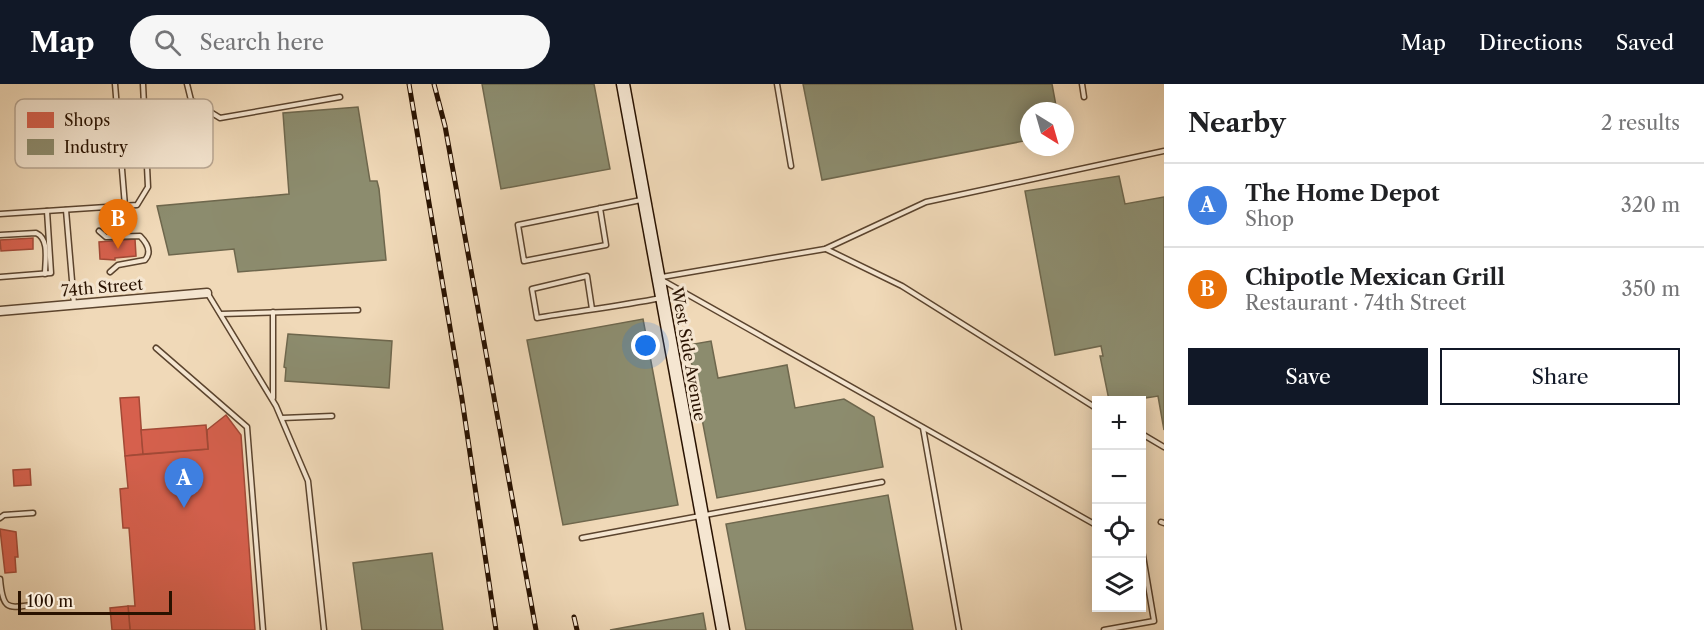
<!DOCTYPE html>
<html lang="en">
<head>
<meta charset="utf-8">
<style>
	:root { --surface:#fff; --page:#f6f6f6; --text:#202124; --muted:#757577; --line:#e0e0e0; --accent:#111827 }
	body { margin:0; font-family:"Libre Caslon Text",serif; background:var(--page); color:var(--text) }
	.controls { position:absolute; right:18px; bottom:18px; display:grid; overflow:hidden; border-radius:0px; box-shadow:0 3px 15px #0003 }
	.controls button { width:54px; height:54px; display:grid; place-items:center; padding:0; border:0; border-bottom:2px solid var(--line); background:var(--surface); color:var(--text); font:30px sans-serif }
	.compass { position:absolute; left:1020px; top:18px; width:54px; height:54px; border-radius:50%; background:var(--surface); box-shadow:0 3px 15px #0003; rotate:143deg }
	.scale { position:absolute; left:18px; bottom:15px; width:154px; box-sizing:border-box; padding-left:6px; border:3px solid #291200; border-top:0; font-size:16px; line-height:21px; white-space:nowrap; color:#291200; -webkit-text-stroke:4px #f5e6d1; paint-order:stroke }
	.you { position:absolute; left:646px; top:262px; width:21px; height:21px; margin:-15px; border:4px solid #fff; border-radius:50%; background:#1a73e8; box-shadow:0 0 0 9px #1a73e833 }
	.badge { display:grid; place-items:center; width:39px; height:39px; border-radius:50%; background:var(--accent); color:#fff; font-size:20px; font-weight:700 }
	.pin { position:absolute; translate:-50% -50px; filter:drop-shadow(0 2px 3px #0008) }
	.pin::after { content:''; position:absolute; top:32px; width:21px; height:18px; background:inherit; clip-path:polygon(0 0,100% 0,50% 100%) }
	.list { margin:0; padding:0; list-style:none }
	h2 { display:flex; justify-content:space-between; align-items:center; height:78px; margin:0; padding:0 24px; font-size:26px }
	h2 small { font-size:20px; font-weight:400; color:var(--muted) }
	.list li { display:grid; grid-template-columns:39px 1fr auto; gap:18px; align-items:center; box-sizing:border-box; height:84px; padding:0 24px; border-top:2px solid var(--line) }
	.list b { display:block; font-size:22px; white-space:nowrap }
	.list p { margin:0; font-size:20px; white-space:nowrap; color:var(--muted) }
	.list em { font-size:20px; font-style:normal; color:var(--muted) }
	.actions { display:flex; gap:12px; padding:18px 24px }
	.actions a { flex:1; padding:14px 0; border:2px solid var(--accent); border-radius:0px; text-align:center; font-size:21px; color:var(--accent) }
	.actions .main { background:var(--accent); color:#fff }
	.icon { flex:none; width:33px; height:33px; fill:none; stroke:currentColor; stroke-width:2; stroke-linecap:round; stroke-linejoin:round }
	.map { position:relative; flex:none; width:1164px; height:546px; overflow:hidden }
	header { display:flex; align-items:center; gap:36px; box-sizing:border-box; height:84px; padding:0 30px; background:var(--accent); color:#fff }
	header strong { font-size:28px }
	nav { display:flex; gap:33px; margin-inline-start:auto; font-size:21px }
	.search { width:420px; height:54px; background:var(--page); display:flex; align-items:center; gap:15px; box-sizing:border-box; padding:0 21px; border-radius:33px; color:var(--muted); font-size:22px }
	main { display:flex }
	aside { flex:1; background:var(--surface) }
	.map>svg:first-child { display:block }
	.shops { fill:#d6604d; stroke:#a24936; stroke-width:1.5 }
	.industry { fill:#8c8c6e; stroke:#6e674d; stroke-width:1.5 }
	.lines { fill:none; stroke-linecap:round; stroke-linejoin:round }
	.lane-casing { stroke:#5b442e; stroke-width:7 }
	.street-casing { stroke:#5b442e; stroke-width:11 }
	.secondary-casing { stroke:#291200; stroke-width:15 }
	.lane { stroke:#f5e6d1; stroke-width:4 }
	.street { stroke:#f5e6d1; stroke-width:8 }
	.secondary { stroke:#f5e6d1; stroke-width:12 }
	.rail-casing { stroke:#291200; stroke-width:5 }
	.rail { stroke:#f5e6d1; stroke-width:3; stroke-dasharray:9; stroke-linecap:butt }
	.labels { text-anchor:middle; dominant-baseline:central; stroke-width:6; stroke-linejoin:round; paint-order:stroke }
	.street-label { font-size:16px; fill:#291200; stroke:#f5e6d1 }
	.key { fill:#f5e6d1; stroke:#b8a692; stroke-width:1.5 }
	.key-label { font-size:16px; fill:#291200 }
</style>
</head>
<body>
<header>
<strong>Map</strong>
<div class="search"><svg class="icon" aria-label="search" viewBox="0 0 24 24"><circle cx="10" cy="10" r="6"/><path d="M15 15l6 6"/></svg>Search here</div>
<nav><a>Map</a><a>Directions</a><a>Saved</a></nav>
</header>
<main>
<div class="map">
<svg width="1164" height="546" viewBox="0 0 1164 546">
	<rect width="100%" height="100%" fill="#f0d9b8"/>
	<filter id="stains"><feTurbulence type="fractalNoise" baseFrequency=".00333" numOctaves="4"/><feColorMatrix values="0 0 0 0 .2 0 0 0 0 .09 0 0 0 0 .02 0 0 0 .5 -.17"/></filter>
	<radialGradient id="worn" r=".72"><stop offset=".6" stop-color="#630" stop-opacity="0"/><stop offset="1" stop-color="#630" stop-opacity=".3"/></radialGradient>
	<g class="shops">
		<path d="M33 154V165L1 167 0 156Z"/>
		<path d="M135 155 136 172 115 174V176L100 175 99 158Z"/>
		<path d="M139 313 143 370 125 372 120 314Z"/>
		<path d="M226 331 241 351 255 546H130L128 522H135L129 444H123L120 405 128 404 125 372 208 365 207 346Z"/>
		<path d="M206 341 208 365 143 370 141 346Z"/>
		<path d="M30 385 31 401 14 402 13 386Z"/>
		<path d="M0 445 16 448 18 473H15L16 488 5 489Z"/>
		<path d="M128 522 130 546H112L110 524Z"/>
	</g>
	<g class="industry">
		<path d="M482 0H594L610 85 501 105Z"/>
		<path d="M803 0H1052L1057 27H1029V56L822 96Z"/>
		<path d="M358 23 370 97H377L379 105 386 176 238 188 234 165 169 171 157 122 289 110 283 29Z"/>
		<path d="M1119 92 1125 120 1164 113V346L1158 312 1133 316H1109L1100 272H1103L1101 262 1055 271 1025 107Z"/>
		<path d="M643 235 678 421 563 441 527 256Z"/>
		<path d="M288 250 392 257 389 304 285 297 286 284 284 283Z"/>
		<path d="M711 257 718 294 787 281 795 324 844 315 874 333 883 383 717 414 688 261Z"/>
		<path d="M888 411 913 546H746L726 440Z"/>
		<path d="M432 469 443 546H362L353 479Z"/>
		<path d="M703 529 706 546H610Z"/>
	</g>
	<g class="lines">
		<g class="lane-casing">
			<g id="lane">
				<path d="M115 0 125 122"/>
				<path d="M187 0 191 16 220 34 340 13"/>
				<path d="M777 0 791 82"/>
				<path d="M1082 0 1084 13"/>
				<path d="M600 124 606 161 524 177 518 141 641 116"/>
				<path d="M66 126 74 220"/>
				<path d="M0 130 137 121 148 103 143 0"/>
				<path d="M99 147 106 153 140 152C147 159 152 168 145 176L118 181 110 188"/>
				<path d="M0 151 36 149C50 155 45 177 45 190"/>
				<path d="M826 165 902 202 1096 324"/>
				<path d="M0 193 51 189 47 127"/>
				<path d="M662 193 825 165 926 118 1164 67"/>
				<path d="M662 196 1096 441"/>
				<path d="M208 210 276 322 308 397 324 546"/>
				<path d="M592 225 587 192 532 205 537 234C579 227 620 222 661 214"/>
				<path d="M273 228V314"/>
				<path d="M221 230 358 226"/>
				<path d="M156 264 247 343 263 546"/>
				<path d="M282 334 332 332"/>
				<path d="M923 344 959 546"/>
				<path d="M1142 350 1164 363"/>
				<path d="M0 434 4 431 33 429"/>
				<path d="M1161 438 1164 439"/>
				<path d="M582 454 882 398"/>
				<path d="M0 495C3 530 9 523 40 520"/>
				<path d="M1104 546 1154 537 1142 466"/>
			</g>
		</g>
		<g class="street-casing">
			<path id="street" d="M0 227 207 209"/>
		</g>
		<g class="secondary-casing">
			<path id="secondary" d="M623 0 723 546"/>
		</g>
		<use href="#lane" class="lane"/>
		<use href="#street" class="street"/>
		<use href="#secondary" class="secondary"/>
		<g class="rail-casing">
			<g id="rail">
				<path d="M409 0 462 315 496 546"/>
				<path d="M434 0 445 42 536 546"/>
				<path d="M574 533 577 546"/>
			</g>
		</g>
		<use href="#rail" class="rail"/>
	</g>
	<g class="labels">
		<g class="street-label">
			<text transform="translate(102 203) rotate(-5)">74th Street</text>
			<text transform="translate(689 270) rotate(80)">West Side Avenue</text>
		</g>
	</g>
	<rect x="15" y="15" width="198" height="69" rx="9" class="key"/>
	<rect x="27" y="28" width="27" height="16" fill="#d6604d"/>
	<rect x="27" y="55" width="27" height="16" fill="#8c8c6e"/>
	<g class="key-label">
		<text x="64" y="42">Shops</text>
		<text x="64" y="69">Industry</text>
	</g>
	<rect width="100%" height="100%" filter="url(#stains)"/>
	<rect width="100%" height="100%" fill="url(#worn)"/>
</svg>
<div class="controls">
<button>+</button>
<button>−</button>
<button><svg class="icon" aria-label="locate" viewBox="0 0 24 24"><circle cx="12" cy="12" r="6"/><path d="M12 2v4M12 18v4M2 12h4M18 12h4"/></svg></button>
<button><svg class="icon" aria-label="layers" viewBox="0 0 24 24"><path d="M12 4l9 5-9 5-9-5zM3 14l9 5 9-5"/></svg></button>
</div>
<svg class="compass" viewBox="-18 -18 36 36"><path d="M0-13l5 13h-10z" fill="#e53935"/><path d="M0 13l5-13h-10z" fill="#757577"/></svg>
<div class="scale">100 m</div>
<div class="you"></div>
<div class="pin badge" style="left:184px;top:424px;background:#3f7fe0">A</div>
<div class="pin badge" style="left:118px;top:165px;background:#e8710a">B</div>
</div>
<aside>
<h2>Nearby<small>2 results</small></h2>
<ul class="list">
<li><span class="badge" style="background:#3f7fe0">A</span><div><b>The Home Depot</b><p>Shop</p></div><em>320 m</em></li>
<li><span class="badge" style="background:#e8710a">B</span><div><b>Chipotle Mexican Grill</b><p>Restaurant · 74th Street</p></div><em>350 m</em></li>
</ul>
<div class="actions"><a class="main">Save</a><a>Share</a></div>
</aside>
</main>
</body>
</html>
